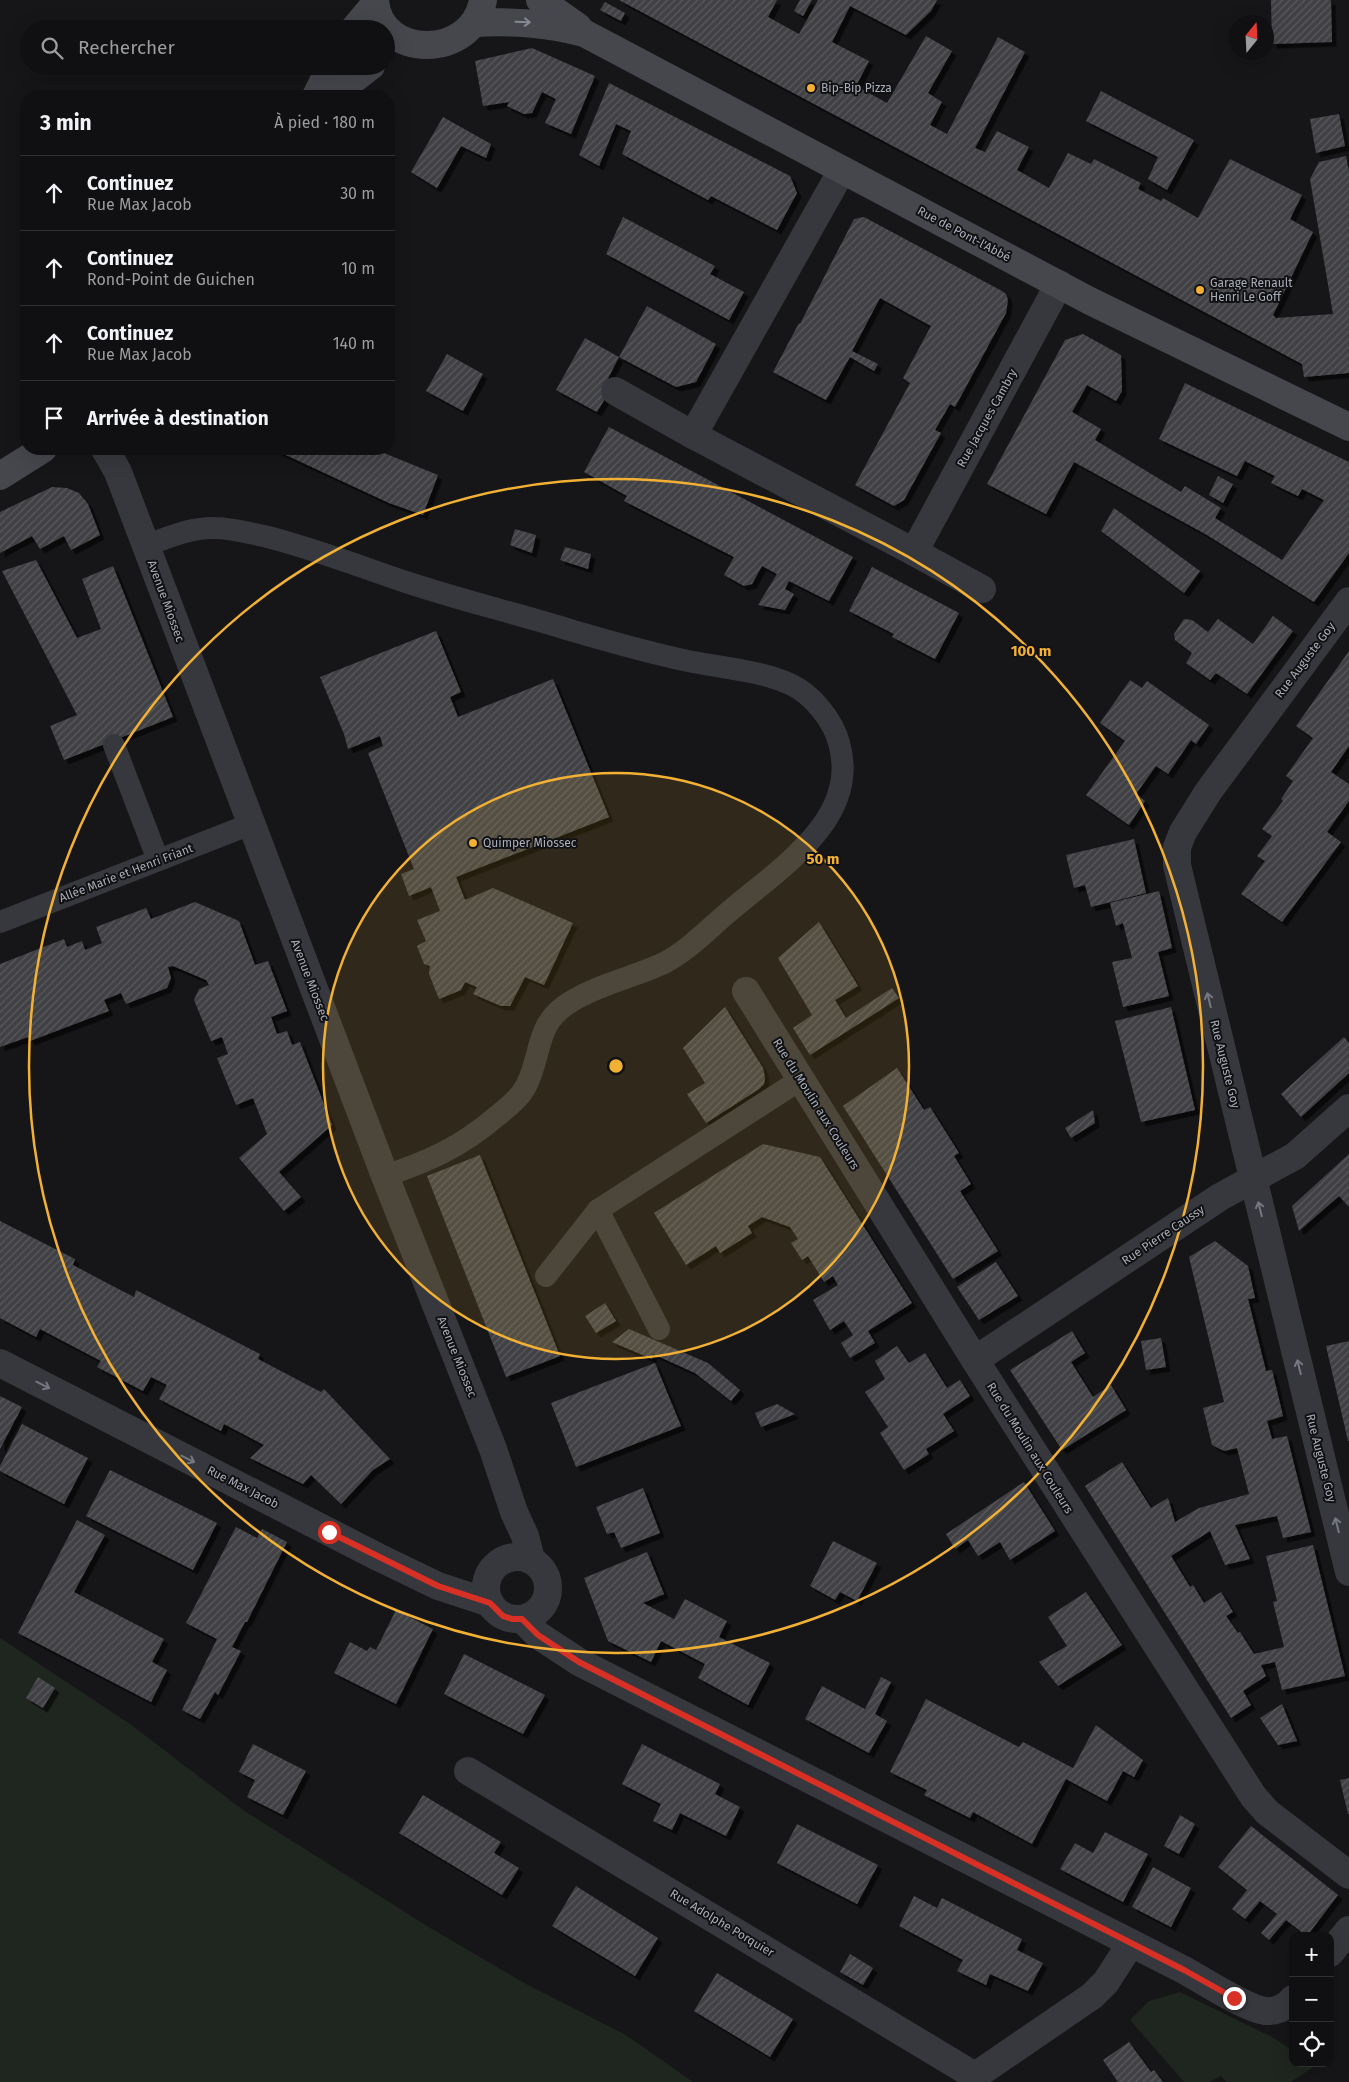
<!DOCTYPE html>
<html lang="fr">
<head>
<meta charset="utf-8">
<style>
	:root { --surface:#101012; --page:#19191b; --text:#f1f3f6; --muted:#9c9d9f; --line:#303032 }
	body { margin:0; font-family:"Fira Sans",sans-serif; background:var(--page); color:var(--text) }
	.controls { position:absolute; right:15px; bottom:15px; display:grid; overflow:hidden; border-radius:10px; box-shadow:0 5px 20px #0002 }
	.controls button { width:45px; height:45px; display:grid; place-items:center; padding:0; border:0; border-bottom:1px solid var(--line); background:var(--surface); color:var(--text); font:25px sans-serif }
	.compass { position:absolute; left:1229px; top:15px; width:45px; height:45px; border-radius:50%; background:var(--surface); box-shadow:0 5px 20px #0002; rotate:18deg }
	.stop { position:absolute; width:15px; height:15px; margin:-11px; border:4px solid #d93025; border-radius:50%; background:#fff }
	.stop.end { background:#d93025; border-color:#fff; box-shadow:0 1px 5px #0008 }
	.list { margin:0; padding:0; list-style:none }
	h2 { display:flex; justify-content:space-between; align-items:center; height:65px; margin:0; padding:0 20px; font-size:21px }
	h2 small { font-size:16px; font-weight:400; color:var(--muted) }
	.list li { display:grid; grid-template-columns:32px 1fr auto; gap:15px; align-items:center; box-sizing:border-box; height:75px; padding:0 20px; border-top:1px solid var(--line) }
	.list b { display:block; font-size:19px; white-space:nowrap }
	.list p { margin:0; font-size:16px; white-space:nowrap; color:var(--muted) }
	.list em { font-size:16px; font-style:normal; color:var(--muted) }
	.icon { flex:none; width:28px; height:28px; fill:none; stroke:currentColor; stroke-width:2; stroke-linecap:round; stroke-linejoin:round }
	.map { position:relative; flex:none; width:1349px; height:2082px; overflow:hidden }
	.search { position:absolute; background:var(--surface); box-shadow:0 5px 20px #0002; left:20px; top:20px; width:375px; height:55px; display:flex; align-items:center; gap:12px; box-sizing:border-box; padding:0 18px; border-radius:28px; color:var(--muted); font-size:19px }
	.panel { position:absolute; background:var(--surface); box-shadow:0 5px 20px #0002; left:20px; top:90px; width:375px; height:365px; border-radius:20px }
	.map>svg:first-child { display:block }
	.green { fill:#1e261f }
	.building { fill:url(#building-hatch); filter:url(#shadow) }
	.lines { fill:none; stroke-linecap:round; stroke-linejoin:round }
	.service { stroke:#37383d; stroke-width:22 }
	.minor { stroke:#37383d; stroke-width:28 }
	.secondary { stroke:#45474d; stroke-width:28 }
	.oneway { stroke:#858993 }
	.oneway2 { stroke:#757881 }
	.route { stroke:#d93025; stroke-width:6 }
	.ring { fill:none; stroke:#f2b134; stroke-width:2.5 }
	.poi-dot { fill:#f2b134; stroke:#111113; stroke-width:2 }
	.labels { text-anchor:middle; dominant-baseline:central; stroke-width:4; stroke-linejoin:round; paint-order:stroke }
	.poi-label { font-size:12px; fill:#a8adb8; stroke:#111113; text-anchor:start }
	.street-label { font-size:12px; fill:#a8adb8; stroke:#111113 }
	.centre { fill:#f2b134; stroke:#111113; stroke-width:2.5 }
	.ring-label { font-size:15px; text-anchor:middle; font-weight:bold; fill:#f2b134; stroke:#111113; stroke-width:4; stroke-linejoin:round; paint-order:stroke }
</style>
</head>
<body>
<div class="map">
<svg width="1349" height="2082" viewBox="0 0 1349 2082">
	<defs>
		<pattern id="building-hatch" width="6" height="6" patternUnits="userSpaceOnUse" patternTransform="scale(1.25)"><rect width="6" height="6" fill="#404145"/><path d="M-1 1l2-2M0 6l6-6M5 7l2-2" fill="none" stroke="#595a5e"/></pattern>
		<filter id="shadow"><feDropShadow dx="4.5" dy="4.5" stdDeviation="0" flood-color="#0009"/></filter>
	</defs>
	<rect width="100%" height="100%" fill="#161618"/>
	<g class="green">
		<path d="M0 1638 130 1724 243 1810 432 1929 526 1984 626 2035 693 2082H0Z"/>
		<path d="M1180 1992 1272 2037 1293 2051V2063H1311L1315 2066 1291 2082H1226L1221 2076 1209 2082H1184L1130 2020 1149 2001Z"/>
	</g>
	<g class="building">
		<path d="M619 0H777L768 17 799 34 818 0H937L931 11 906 35 850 6 832 42 869 61 856 86 887 103 926 36 952 51 928 93 942 102 930 125 947 134 998 37 1025 52 975 148 985 152 997 131 1029 147 1017 170 1049 188 1068 153 1091 164 1094 159 1141 183 1138 189 1161 201 1163 198 1198 218 1230 159 1302 195 1290 219 1313 232 1273 315 1276 318 1333 314 1310 179 1319 162 1346 156 1349 171V373L1304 377 1302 364Z"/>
		<path d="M800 0H812L803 16 794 11Z"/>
		<path d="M1271 0H1331L1332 42 1272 44Z"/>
		<path d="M605 2 625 13 621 21 600 10Z"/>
		<path d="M532 48 595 76 571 134 545 123 556 99 542 92 532 113 524 114 507 106 509 102 483 106 475 61Z"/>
		<path d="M609 83 790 176 797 193 777 230 711 196 708 200 622 154 631 131 616 124 599 166 579 155Z"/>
		<path d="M1101 91 1194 140 1167 190 1148 179 1158 157 1086 121Z"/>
		<path d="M1339 114 1345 146 1316 153 1310 119Z"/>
		<path d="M443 117 491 144 486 158 461 146 437 188 411 172Z"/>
		<path d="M623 217 715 266 710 274 744 292 729 320 606 254Z"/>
		<path d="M864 217 1002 291 1006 294 1008 300 1006 313 955 407 950 404 935 430 941 433 904 500 894 506 855 485 910 383 903 378 931 326 880 298 852 351 878 364 874 371 850 357 826 400 773 372 799 323 800 324 854 219Z"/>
		<path d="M647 306 716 344 696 382 676 387 619 357 603 388 609 392 597 412 556 390 585 338 619 357Z"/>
		<path d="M1083 334 1121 355 1122 391 1116 401 1087 385 1072 412 1101 429 1095 440 1181 492 1185 486 1221 508 1215 518 1282 560 1324 500 1302 489 1298 496 1271 483 1275 476 1245 461 1237 476 1159 439 1185 383 1349 462V553L1314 602 1207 535 1074 462 1046 514 987 484 1065 340Z"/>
		<path d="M447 354 483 374 463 411 426 391Z"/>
		<path d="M609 427 853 557 829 601 789 581 785 589 794 594 785 610 758 605 777 574 762 566 752 584 744 586 724 575 734 557 624 501 627 496 584 472Z"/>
		<path d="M273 449H374L438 475 423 515 389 503Z"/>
		<path d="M1218 476 1233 484 1223 503 1209 495Z"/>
		<path d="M52 487 67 488 79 493 88 504 100 535 71 550 64 536 40 549 32 536 0 553V512Z"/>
		<path d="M1114 508 1200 571 1184 593 1101 531Z"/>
		<path d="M515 529 536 535 532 553 510 545Z"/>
		<path d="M565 547 591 554 588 569 560 560Z"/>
		<path d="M36 560 77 638 101 629 82 579 113 566 173 717 64 760 50 726 77 715 2 571Z"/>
		<path d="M872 567 959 613 935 659 892 637 894 634 849 611Z"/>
		<path d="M1273 616 1293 631 1247 694 1216 673 1210 680 1186 663 1192 653 1175 640 1174 634 1184 619 1192 620 1208 632 1218 619 1253 644Z"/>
		<path d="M436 631 461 692 450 697 458 717 553 679 609 817 456 877 465 900 493 888 573 923 544 985 525 977 510 1006H501L473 994 477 987 465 982 461 990 439 999 429 974 430 966 424 964 417 946 426 941 417 920 440 911 431 887 409 896 401 874 414 869 368 753 383 746 380 736 348 749 344 734 320 677Z"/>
		<path d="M1349 651V746L1331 772 1349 784V801L1327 832 1341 842 1282 922 1241 894 1265 861 1257 856 1272 836 1262 829 1283 801 1281 799 1293 781 1286 776 1313 738 1296 726Z"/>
		<path d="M1130 680 1142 688 1147 681 1209 725 1196 744 1191 740 1168 774 1156 766 1136 794 1145 801 1129 825 1086 795 1125 741 1100 723Z"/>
		<path d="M1134 839 1146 893 1091 907 1085 885 1074 888 1066 855Z"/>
		<path d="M1159 891 1172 948 1158 952 1169 996 1123 1007 1112 962 1132 958 1123 923 1116 926 1110 903Z"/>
		<path d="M195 902 239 921 255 965 268 961 287 1011 271 1017 277 1034 287 1031 292 1045 300 1042 332 1125 279 1172 301 1197 284 1211 239 1158 267 1134 253 1098 236 1105 217 1058 228 1054 222 1037 211 1041 194 1000 199 989 209 985 206 980 173 966 168 967 171 978 167 988 126 1004 121 993 104 1000 109 1011 30 1041 28 1037 0 1047V964L64 939 67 947 82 941 85 950 102 943 96 927 146 908 151 919Z"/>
		<path d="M819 922 858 986 835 1000 846 1018 892 988 899 998 810 1055 793 1028 812 1015 778 958Z"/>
		<path d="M725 1007 763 1068 765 1078 764 1084 759 1089 706 1123 687 1094 705 1083 683 1048Z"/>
		<path d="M1171 1007 1195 1110 1141 1122 1115 1021Z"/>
		<path d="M1344 1037 1349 1043V1073L1301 1117 1281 1094Z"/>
		<path d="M897 1068 924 1110 930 1107 959 1153 954 1156 971 1184 960 1191 998 1251 953 1279 843 1106Z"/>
		<path d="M1093 1110 1095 1123 1071 1138 1065 1128Z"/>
		<path d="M763 1144 820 1157 912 1303 868 1331 875 1343 850 1358 841 1343 853 1335 844 1321 830 1330 813 1300 838 1285 833 1276 824 1282 808 1256 802 1260 791 1243 798 1239 790 1227 762 1217 748 1226 752 1233 720 1253 716 1246 686 1265 654 1213Z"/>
		<path d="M1349 1154V1207L1339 1196 1299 1231 1292 1206Z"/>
		<path d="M480 1155 560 1356 506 1377 427 1176Z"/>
		<path d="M0 1221 75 1259 73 1265 107 1283 134 1297 136 1290 260 1354 258 1359 321 1392 324 1389 390 1459 373 1470 341 1504 311 1475 303 1484 250 1458 264 1445 224 1424 221 1431 159 1399 167 1385 151 1377 143 1391 97 1367 101 1361 40 1329 36 1337 0 1318Z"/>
		<path d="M1215 1241 1248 1266 1255 1298 1248 1299 1266 1371 1272 1370 1283 1416 1267 1421 1272 1439 1287 1436 1311 1532 1283 1538 1277 1516 1235 1525 1250 1559 1225 1565 1210 1531 1171 1556 1190 1587 1193 1585 1204 1603 1221 1592 1233 1612 1226 1616 1238 1633 1240 1632 1254 1654 1284 1647 1273 1602 1277 1601 1266 1556 1313 1545 1345 1676 1282 1690 1275 1662 1261 1665 1266 1676 1243 1691 1251 1705 1231 1718 1085 1486 1122 1462 1151 1508 1168 1498 1175 1522 1199 1508 1249 1494 1237 1448 1224 1451 1212 1445 1203 1408 1224 1402 1189 1257Z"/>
		<path d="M996 1262 1018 1296 979 1320 957 1287Z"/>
		<path d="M605 1303 616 1321 596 1333 585 1316Z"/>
		<path d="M629 1329 708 1363 740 1390 731 1401 695 1373 653 1354 652 1359 612 1342Z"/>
		<path d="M1072 1331 1085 1353 1071 1362 1093 1397 1111 1385 1126 1410 1062 1450 1010 1370Z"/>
		<path d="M1161 1338 1166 1367 1146 1370 1141 1341Z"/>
		<path d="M1349 1341V1441H1348L1326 1346Z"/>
		<path d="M897 1346 909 1363 925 1353 947 1388 960 1380 970 1396 943 1414 954 1431 926 1449 929 1454 904 1470 880 1433 888 1427 865 1392 885 1379 875 1361Z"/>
		<path d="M655 1363 681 1426 576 1467 551 1403Z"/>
		<path d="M0 1396 22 1407 0 1449Z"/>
		<path d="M777 1404 795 1414 761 1427 755 1413Z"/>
		<path d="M22 1424 88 1458 64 1504 0 1471V1466Z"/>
		<path d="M110 1470 217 1523 193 1570 86 1516Z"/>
		<path d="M1024 1482 1055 1531 1010 1560 1000 1542 978 1556 968 1540 955 1549 946 1534Z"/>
		<path d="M643 1488 660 1533 621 1548 614 1532 607 1534 596 1507Z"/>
		<path d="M77 1520 105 1535 74 1592 164 1639 152 1662 167 1670 151 1702 18 1633Z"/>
		<path d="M236 1527 257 1538 262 1529 287 1542 247 1622H245L232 1647 241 1651 218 1695 215 1692 200 1719 182 1710 217 1639 186 1623Z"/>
		<path d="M833 1541 877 1563 857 1601 840 1592 835 1600 810 1586Z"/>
		<path d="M647 1552 664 1594 643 1603 674 1619 685 1599 727 1621 719 1637 770 1663 748 1705 698 1678 705 1664 661 1641 651 1662 608 1641 584 1578Z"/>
		<path d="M1086 1592 1122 1645 1058 1686 1039 1662 1067 1646 1048 1617Z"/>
		<path d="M396 1610 433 1629 396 1704 334 1673 350 1642 367 1651 370 1647 376 1650Z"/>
		<path d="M464 1654 545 1695 523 1734 444 1694Z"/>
		<path d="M38 1677 55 1688 43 1708 26 1698Z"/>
		<path d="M881 1677 891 1682 875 1714 887 1721 869 1753 805 1719 822 1686 865 1709Z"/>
		<path d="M926 1699 1019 1747 1023 1742 1073 1768 1096 1725 1143 1760 1134 1777 1123 1771 1107 1801 1066 1779 1032 1844 973 1812 970 1818 924 1795 927 1790 890 1772Z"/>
		<path d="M1282 1704 1297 1741 1278 1745 1260 1718Z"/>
		<path d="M253 1744 306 1771 283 1815 247 1797 255 1780 239 1772Z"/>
		<path d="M642 1744 720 1784 715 1794 740 1807 726 1836 680 1813 672 1830 653 1821 661 1804 622 1784Z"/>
		<path d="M1349 1778V1814H1348L1340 1780Z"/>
		<path d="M423 1795 501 1842 494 1853 519 1868 502 1895 399 1833Z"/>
		<path d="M1180 1815 1195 1824 1179 1854 1164 1846Z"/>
		<path d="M797 1824 878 1865 857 1904 777 1863Z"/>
		<path d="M1251 1826 1338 1895 1307 1936 1286 1920 1269 1940 1261 1933 1277 1914 1260 1901 1245 1919 1232 1909 1247 1890 1218 1867Z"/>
		<path d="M1105 1832 1148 1854 1123 1902 1060 1869 1075 1843 1093 1853Z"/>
		<path d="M1153 1867 1191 1888 1171 1927 1132 1907Z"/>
		<path d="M576 1886 658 1938 635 1976 552 1926Z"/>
		<path d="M914 1896 937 1908 942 1898 1022 1939 1017 1950 1043 1963 1028 1991 990 1974 986 1985 957 1971 963 1960 899 1926Z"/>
		<path d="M850 1954 873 1968 863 1985 840 1972Z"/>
		<path d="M717 1973 793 2019 770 2057 694 2011Z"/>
		<path d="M1129 2042 1151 2072 1154 2070 1163 2082H1118L1103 2060Z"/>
	</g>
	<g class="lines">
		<g class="service">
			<path d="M146 545C168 538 191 527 215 528 231 528 248 533 264 536 312 548 359 566 406 582 460 600 515 613 570 630 611 642 652 654 693 662 725 668 761 671 790 684 812 694 833 720 839 743 861 818 780 868 731 910 709 928 689 950 664 963 634 977 600 984 572 1001 534 1023 543 1053 526 1086 520 1098 508 1107 497 1116 461 1147 429 1161 385 1176"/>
			<path d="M114 745 158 860"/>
			<path d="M0 922 251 824"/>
			<path d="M598 1210 659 1329"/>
			<path d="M546 1276 598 1210 800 1080"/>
		</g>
		<g class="minor">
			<path d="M842 170 693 435 914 552 1059 284"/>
			<path d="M615 391 693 435"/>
			<path d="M105 449 118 472 385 1176 493 1449 514 1512 525 1536 531 1559"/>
			<path d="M914 552 982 589"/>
			<path d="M1349 601 1208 792 1183 832 1177 847V865L1182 886 1349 1572"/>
			<path d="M746 991 975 1360 1253 1796 1267 1812 1349 1875"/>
			<path d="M975 1360 1220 1197 1295 1156 1349 1108"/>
			<path d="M0 1363 378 1557 438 1586 490 1603"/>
			<circle cx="517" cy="1588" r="31"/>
			<path d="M522 1619 538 1635 579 1662 1184 1970C1202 1980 1247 2009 1265 2011 1276 2012 1286 2007 1293 1999"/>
			<path d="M468 1771 975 2076 1092 1996 1106 1982 1131 1943"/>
			<path d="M1330 1953 1349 1930"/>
		</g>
		<g class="secondary">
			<path d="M375 0C379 60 473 60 483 0"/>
			<path d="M540 0 578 27"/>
			<path d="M474 23C514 21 546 23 584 33L1090 301 1349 427"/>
			<path d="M354 29 375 4"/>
			<path d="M316 96 331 66"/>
			<path d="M336 96 345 86 371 66"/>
			<path d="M0 476 43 449"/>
		</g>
	</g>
	<defs><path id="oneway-shaft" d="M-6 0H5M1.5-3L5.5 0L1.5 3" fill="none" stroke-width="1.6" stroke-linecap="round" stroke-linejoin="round" transform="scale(1.25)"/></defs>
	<use class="oneway" href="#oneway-shaft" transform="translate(523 22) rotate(2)"/>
	<g class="oneway2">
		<use href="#oneway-shaft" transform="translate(1209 1000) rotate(-104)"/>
		<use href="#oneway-shaft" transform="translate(1260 1209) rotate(-104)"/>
		<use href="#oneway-shaft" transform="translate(1299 1367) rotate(-104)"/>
		<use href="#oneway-shaft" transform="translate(43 1385) rotate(27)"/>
		<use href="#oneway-shaft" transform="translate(188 1459) rotate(27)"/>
		<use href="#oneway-shaft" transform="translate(1337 1525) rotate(-104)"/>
	</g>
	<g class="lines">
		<path class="route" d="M329 1532 438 1586 490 1603 503 1616 512 1619H522L538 1635 579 1662 1184 1970 1234 1998"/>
	</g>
	<circle cx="616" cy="1066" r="293" fill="#f2b134" fill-opacity=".12"/>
	<g class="ring">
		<circle cx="616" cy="1066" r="293"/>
		<circle cx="616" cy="1066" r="587"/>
	</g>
	<g class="poi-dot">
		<circle cx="811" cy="88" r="5"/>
		<circle cx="1200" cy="290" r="5"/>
		<circle cx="473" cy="843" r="5"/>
	</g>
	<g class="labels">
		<g class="poi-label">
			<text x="821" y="88">Bip-Bip Pizza</text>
			<text x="1210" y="283">Garage Renault<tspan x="1210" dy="14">Henri Le Goff</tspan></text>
			<text x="483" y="843">Quimper Miossec</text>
		</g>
		<g class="street-label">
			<text transform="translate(964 234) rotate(28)">Rue de Pont-l'Abbé</text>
			<text transform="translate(987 418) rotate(-61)">Rue Jacques Cambry</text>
			<text transform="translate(166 601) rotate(70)">Avenue Miossec</text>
			<text transform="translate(1305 660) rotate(-53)">Rue Auguste Goy</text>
			<text transform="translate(126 873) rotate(-21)">Allée Marie et Henri Friant</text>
			<text transform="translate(310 980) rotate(69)">Avenue Miossec</text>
			<text transform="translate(1225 1064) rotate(76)">Rue Auguste Goy</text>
			<text transform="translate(816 1104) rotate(58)">Rue du Moulin aux Couleurs</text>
			<text transform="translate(1163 1235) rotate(-34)">Rue Pierre Caussy</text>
			<text transform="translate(457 1357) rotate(68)">Avenue Miossec</text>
			<text transform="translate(1030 1448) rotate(58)">Rue du Moulin aux Couleurs</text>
			<text transform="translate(1321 1458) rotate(76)">Rue Auguste Goy</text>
			<text transform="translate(243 1487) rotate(27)">Rue Max Jacob</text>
			<text transform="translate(722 1923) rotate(31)">Rue Adolphe Porquier</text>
		</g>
	</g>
	<circle cx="616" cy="1066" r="8" class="centre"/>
	<g class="ring-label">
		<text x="1031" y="656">100 m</text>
		<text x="823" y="864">50 m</text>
	</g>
</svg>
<div class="controls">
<button>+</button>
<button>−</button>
<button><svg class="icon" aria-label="locate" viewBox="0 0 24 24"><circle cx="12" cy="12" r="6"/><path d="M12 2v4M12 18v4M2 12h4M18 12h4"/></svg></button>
</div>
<svg class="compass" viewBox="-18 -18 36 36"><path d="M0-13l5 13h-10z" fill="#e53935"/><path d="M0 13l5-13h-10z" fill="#9c9d9f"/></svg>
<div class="stop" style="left:329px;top:1532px"></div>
<div class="stop end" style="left:1234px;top:1998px"></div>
<div class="search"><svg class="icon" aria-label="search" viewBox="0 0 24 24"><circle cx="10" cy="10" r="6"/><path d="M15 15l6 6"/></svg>Rechercher</div>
<section class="panel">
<h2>3 min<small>À pied · 180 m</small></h2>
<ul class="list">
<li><svg class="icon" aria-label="ahead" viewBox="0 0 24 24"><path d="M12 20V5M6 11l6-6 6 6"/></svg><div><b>Continuez</b><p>Rue Max Jacob</p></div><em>30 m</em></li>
<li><svg class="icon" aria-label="ahead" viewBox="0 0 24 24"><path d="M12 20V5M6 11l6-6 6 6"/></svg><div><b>Continuez</b><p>Rond-Point de Guichen</p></div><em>10 m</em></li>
<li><svg class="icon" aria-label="ahead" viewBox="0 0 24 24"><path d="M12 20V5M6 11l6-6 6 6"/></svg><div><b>Continuez</b><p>Rue Max Jacob</p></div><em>140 m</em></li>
<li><svg class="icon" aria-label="arrive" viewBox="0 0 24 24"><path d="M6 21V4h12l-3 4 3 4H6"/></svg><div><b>Arrivée à destination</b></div></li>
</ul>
</section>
</div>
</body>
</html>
